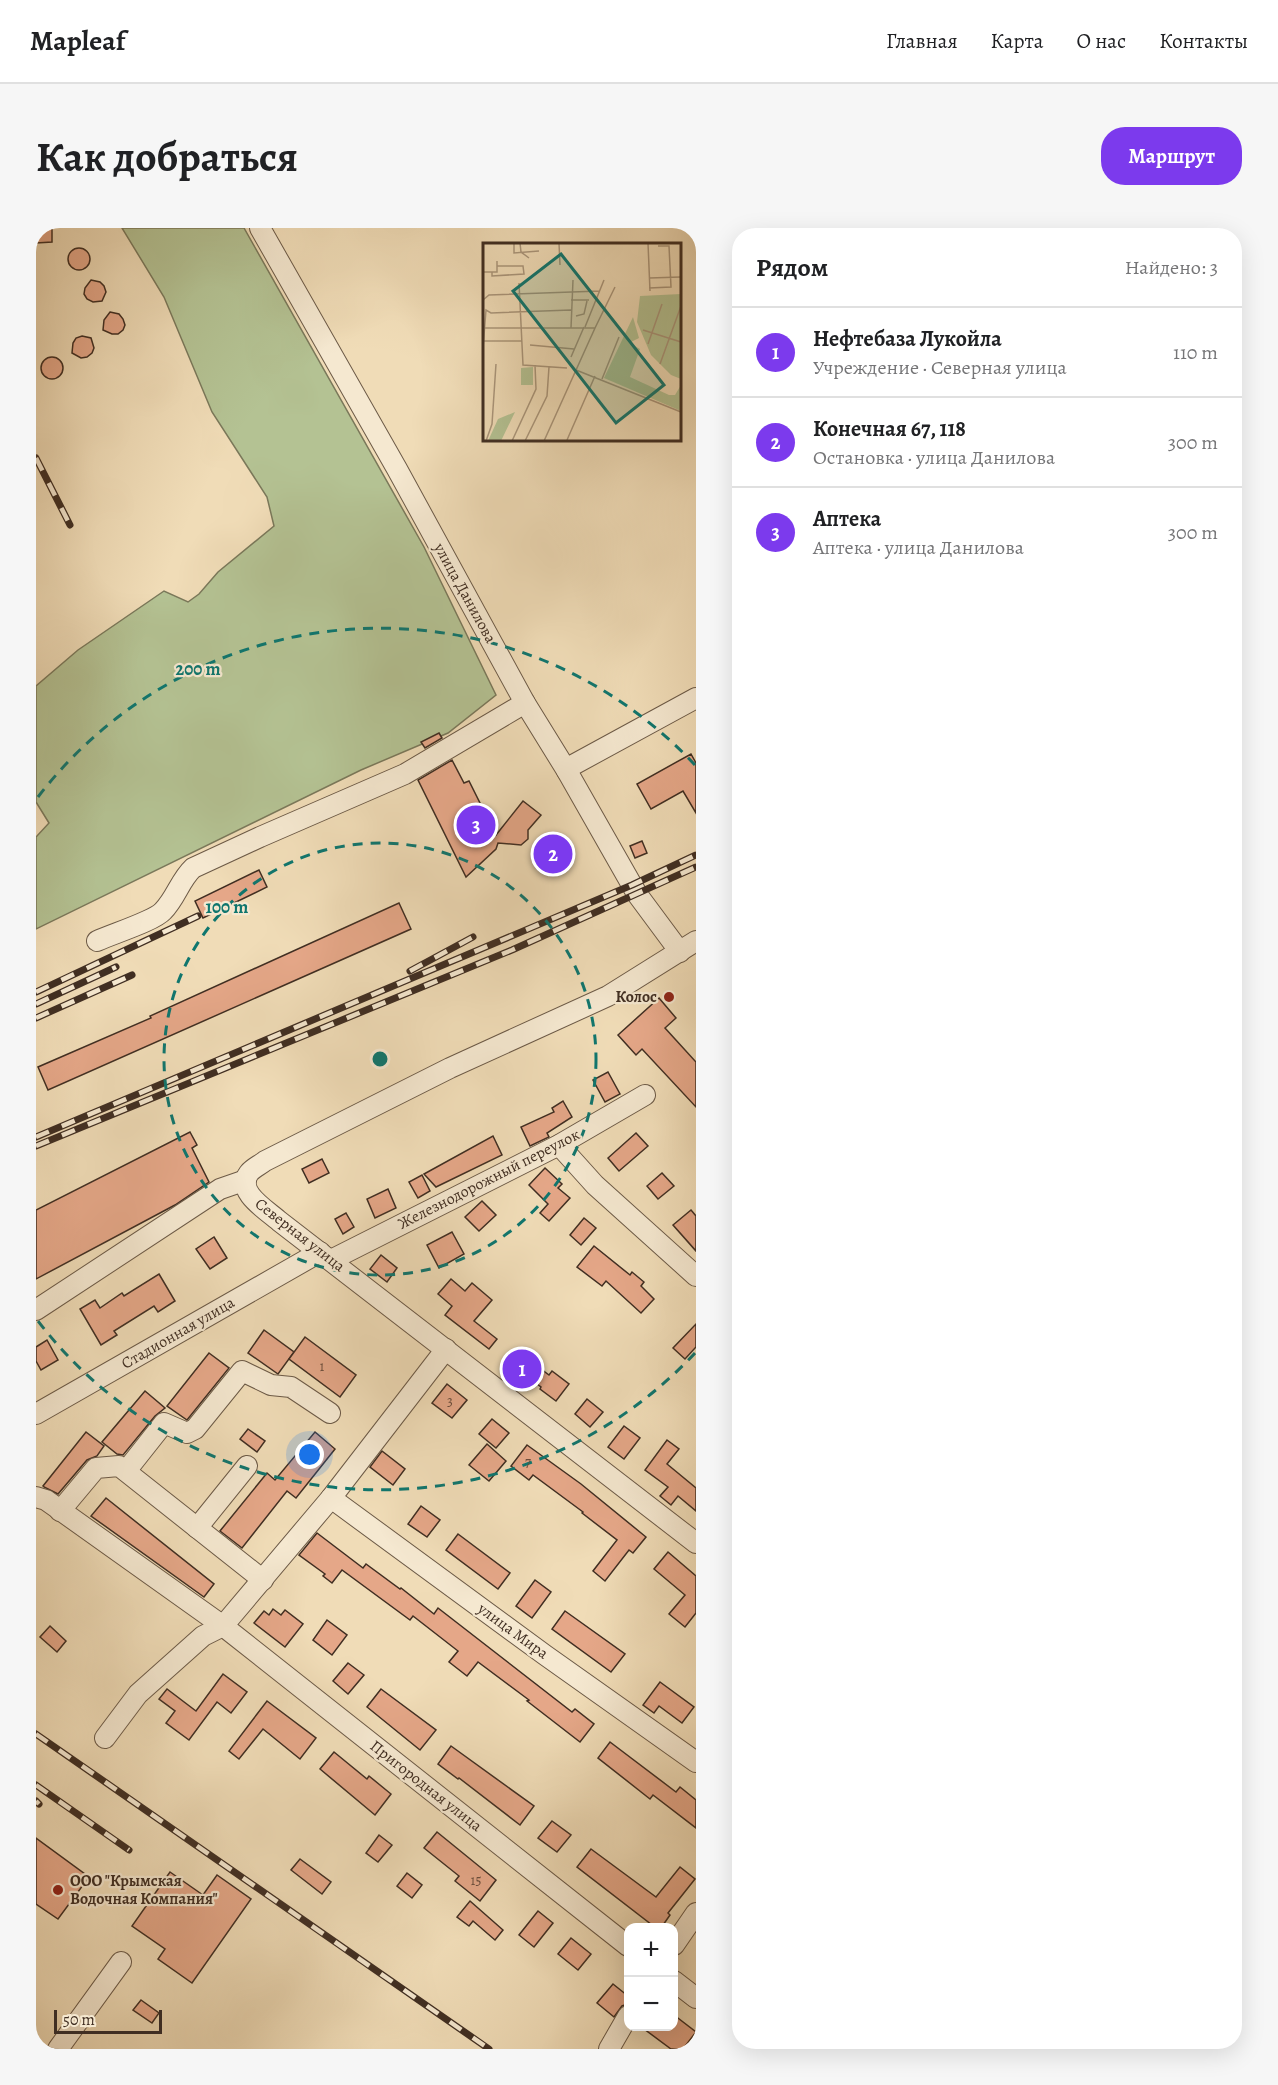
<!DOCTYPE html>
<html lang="ru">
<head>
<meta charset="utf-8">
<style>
	:root { --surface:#fff; --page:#f6f6f6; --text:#202124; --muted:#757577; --line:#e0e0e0; --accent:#7c3aed }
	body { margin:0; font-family:Alegreya,serif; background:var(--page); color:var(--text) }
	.controls { position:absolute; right:18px; bottom:18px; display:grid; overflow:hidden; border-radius:12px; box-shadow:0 6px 24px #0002 }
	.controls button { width:54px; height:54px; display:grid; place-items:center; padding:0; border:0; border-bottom:2px solid var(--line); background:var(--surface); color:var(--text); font:30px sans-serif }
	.scale { position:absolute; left:18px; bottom:15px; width:108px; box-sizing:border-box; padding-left:6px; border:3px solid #402e22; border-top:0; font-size:16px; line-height:21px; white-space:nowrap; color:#402e22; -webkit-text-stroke:4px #f5e8d0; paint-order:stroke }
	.you { position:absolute; left:274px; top:1227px; width:21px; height:21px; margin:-15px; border:4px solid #fff; border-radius:50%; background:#1a73e8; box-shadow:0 0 0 9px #1a73e833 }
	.badge { display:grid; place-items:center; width:39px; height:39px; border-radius:50%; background:var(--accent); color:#fff; font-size:20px; font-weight:700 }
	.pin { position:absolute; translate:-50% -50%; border:3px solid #fff; box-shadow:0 2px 6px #0006 }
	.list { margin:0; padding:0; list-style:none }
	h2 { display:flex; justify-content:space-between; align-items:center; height:78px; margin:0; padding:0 24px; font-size:26px }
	h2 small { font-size:20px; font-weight:400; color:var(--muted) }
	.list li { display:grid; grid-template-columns:39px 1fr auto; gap:18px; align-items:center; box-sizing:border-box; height:90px; padding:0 24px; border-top:2px solid var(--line) }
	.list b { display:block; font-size:22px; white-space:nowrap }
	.list p { margin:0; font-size:20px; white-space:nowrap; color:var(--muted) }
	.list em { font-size:20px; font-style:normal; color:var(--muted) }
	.map { position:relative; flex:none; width:660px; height:1821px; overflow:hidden; border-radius:24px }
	header { display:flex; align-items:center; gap:36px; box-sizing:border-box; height:84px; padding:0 30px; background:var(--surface); border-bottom:2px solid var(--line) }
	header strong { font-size:28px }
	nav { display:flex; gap:33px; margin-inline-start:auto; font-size:21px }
	.intro { display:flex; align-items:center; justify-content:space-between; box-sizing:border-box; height:144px; padding:0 36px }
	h1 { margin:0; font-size:42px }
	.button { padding:15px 27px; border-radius:24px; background:var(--accent); color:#fff; font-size:21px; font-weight:700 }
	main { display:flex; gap:36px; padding:0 36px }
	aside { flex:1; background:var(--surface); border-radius:24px; box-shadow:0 6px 24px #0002 }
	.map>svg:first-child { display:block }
	.green { fill:#b4c293; stroke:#7a785a; stroke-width:1.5 }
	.building { fill:#e5a788; stroke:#402e22; stroke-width:1.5 }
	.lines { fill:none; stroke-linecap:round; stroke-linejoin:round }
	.minor-casing { stroke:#6c5a47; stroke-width:22 }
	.minor { stroke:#f5e8d0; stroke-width:20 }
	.rail-casing { stroke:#402e22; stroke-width:7 }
	.rail { stroke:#f5e8d0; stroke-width:4.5; stroke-dasharray:14; stroke-linecap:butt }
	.ring { fill:none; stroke:#0f766e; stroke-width:3; stroke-dasharray:10 8 }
	.poi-dot { fill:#8f2418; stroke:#f5e8d0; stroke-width:2 }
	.labels { text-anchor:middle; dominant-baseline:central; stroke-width:4.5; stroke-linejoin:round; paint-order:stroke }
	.number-label { font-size:14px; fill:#694c3c }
	.street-label { font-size:16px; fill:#402e22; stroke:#f5e8d0 }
	.poi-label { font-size:16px; font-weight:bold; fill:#402e22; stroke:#f5e8d0; text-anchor:end }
	.inset-road { fill:none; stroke:#aa967b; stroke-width:1.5 }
	.view { fill:#0f766e; fill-opacity:0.15; stroke:#0f766e; stroke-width:3 }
	.inset-edge { fill:none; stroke:#402e22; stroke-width:3 }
	.centre { fill:#0f766e; stroke:#f5e8d0; stroke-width:3 }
	.ring-label { font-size:18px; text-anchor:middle; font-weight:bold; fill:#0f766e; stroke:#f5e8d0; stroke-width:4.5; stroke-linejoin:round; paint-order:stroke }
</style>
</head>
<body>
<header>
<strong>Mapleaf</strong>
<nav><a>Главная</a><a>Карта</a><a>О нас</a><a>Контакты</a></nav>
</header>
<div class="intro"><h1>Как добраться</h1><a class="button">Маршрут</a></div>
<main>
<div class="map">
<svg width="660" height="1821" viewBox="0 0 660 1821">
	<rect width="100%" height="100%" fill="#f0dcb7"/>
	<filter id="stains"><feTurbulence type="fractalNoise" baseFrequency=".00333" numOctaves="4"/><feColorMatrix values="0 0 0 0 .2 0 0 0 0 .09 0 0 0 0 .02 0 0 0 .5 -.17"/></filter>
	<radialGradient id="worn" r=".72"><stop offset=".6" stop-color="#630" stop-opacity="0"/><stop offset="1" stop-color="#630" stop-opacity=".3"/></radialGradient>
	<path class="green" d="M86 0H208L388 319 460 467 412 505 325 542 0 701V609L13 595 0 574V458L42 422 128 363 152 374 163 366 182 344 238 298 231 269 176 184 128 69Z"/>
	<g class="building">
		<path d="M0 0H16V14L0 15Z"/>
		<circle cx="43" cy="31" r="11"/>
		<path d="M55 52 64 54 68 58 70 64 66 73 57 74 51 71 48 66 49 60Z"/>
		<path d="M74 84 83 86 87 91 89 97 87 102 82 106H76L67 102 68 92Z"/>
		<path d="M46 108 55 110 58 120 56 125 51 129 45 130 36 125 37 115 40 110Z"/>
		<circle cx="16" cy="140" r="11"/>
		<path d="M403 505 406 510 389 520 385 514Z"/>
		<path d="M655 526 660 535V585L647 563 615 581 601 556Z"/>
		<path d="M416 532 428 555 433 553 460 607 487 573 505 587 492 602V611L485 617 462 615 460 621 430 649 382 552Z"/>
		<path d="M606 613 611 625 599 630 594 618Z"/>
		<path d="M223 642 231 659 167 690 159 673Z"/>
		<path d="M363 675 375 701 12 862 2 839 115 790 114 788Z"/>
		<path d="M623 770 640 790 629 800 660 834V879L606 821 600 827 582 807Z"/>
		<path d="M572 844 584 866 569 874 557 852Z"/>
		<path d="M527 873 536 889 511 905 513 909 494 918 485 899 518 884 516 880Z"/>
		<path d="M154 904 161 917 156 920 173 954 139 977 0 1051V982Z"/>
		<path d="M600 905 612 918 583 943 572 930Z"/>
		<path d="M457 908 466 927 400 959 388 946Z"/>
		<path d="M286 931 293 945 273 955 266 941Z"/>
		<path d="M509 940 526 956 522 960 534 970 513 993 504 985 512 976 493 957Z"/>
		<path d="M626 945 638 958 622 971 611 958Z"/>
		<path d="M386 947 394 963 382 970 373 954Z"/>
		<path d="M352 961 360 980 339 990 331 971Z"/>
		<path d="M446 973 460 987 443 1003 429 989Z"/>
		<path d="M655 982 660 988V1023L637 997Z"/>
		<path d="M310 985 318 999 307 1006 299 991Z"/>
		<path d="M548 990 560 1000 545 1017 534 1007Z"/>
		<path d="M416 1004 428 1026 403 1040 391 1017Z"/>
		<path d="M178 1009 191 1030 174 1041 160 1021Z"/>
		<path d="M558 1018 594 1047 596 1044 608 1054 605 1058 618 1071 605 1085 570 1053 566 1058 541 1039Z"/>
		<path d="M345 1027 361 1040 351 1054 334 1041Z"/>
		<path d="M123 1046 139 1073 122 1084 118 1078 78 1103 81 1107 65 1117 44 1081 59 1072 64 1080 86 1065 88 1068Z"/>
		<path d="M415 1051 429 1063 436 1055 456 1072 438 1093 461 1111 453 1121 409 1087 416 1078 402 1066Z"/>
		<path d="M660 1096V1119L649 1131 637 1120Z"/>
		<path d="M228 1102 258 1124 242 1146 212 1125Z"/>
		<path d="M269 1109 320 1147 304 1169 253 1131Z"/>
		<path d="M11 1112 22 1132 5 1142 0 1133V1119Z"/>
		<path d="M481 1123 513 1147 516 1143 533 1156 520 1173 504 1161 505 1159 473 1135Z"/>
		<path d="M173 1125 193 1140 151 1192 131 1178Z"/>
		<path d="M411 1156 431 1172 416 1190 396 1175Z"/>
		<path d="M109 1163 129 1180 119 1188 87 1227 81 1226 66 1214Z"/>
		<path d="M551 1171 567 1184 554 1199 539 1186Z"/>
		<path d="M456 1191 473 1205 460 1220 443 1206Z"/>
		<path d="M588 1198 604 1210 588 1231 572 1219Z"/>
		<path d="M212 1201 229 1213 221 1224 204 1211Z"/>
		<path d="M50 1204 68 1218 61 1228 51 1232 22 1266 8 1259 7 1258Z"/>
		<path d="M279 1204 299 1221 260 1270 251 1263 206 1320 184 1303 231 1245 239 1252Z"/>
		<path d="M631 1212 643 1221 631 1236 660 1260V1283L642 1268 635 1277 624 1268 632 1259 609 1242Z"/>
		<path d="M451 1216 470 1233 453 1253 433 1237Z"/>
		<path d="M491 1217 545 1256 610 1309 597 1325 593 1322 569 1353 557 1343 581 1312 546 1285 547 1284 497 1247 493 1252 475 1238Z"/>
		<path d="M346 1223 369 1241 357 1257 334 1239Z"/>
		<path d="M70 1270 178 1356 168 1369 55 1288Z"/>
		<path d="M385 1278 404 1292 391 1309 372 1296Z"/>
		<path d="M281 1305 327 1340 330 1336 364 1361 365 1360 398 1386 402 1380 536 1484 539 1481 558 1496 544 1514 491 1473 493 1472 442 1434 431 1448 413 1434 422 1423 377 1388 374 1392 306 1342 296 1355 287 1348 289 1346 263 1327Z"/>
		<path d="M422 1306 474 1345 462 1361 410 1322Z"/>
		<path d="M632 1324 660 1348V1385L649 1399 633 1386 649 1367 618 1341Z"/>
		<path d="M499 1352 515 1364 496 1390 480 1378Z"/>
		<path d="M237 1381 245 1387 249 1382 267 1396 249 1419 218 1395 228 1383 233 1387Z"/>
		<path d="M529 1383 589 1426 575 1444 516 1401Z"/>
		<path d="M291 1392 311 1407 296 1427 277 1412Z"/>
		<path d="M14 1398 30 1413 21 1424 4 1409Z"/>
		<path d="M312 1435 328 1447 312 1466 297 1453Z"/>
		<path d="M187 1446 211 1464 195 1485 181 1474 153 1512 130 1495 139 1483 123 1471 131 1461 160 1483Z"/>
		<path d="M624 1454 658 1479 646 1495 623 1478 618 1485 607 1477Z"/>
		<path d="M345 1461 400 1502 384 1522 331 1479Z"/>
		<path d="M231 1473 280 1510 264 1531 227 1501 203 1531 193 1523Z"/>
		<path d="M574 1514 640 1564 644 1559 660 1572V1600L617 1567 614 1571 562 1530Z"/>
		<path d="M415 1518 498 1578 484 1597 423 1550 422 1551 402 1536Z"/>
		<path d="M298 1524 331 1551 333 1548 355 1566 339 1587 284 1541Z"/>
		<path d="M516 1593 535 1607 521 1624 502 1610Z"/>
		<path d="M401 1604 460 1652 444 1673 419 1653 423 1648 388 1620Z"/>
		<path d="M343 1607 356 1617 342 1634 330 1625Z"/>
		<path d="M0 1610 53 1649 22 1691 0 1676Z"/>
		<path d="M555 1621 620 1669 644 1639 659 1651 632 1685 634 1687 625 1700H620L541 1639Z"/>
		<path d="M264 1631 295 1654 286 1666 255 1642Z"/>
		<path d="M134 1644 167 1667 181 1647 215 1671 156 1755 122 1731 129 1721 96 1698Z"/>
		<path d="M371 1645 386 1657 376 1670 361 1658Z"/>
		<path d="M434 1673 467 1702 459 1712 437 1693 433 1698 421 1689Z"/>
		<path d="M502 1683 517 1695 498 1719 483 1707Z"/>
		<path d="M535 1710 555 1726 542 1742 522 1726Z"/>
		<path d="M577 1756 592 1768V1776L586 1778 578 1789 561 1775Z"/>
		<path d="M105 1772 123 1785 116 1795 97 1782Z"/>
		<path d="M638 1787 660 1804 647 1821H635L604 1798H638Z"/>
	</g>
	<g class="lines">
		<g class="minor-casing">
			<g id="minor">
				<path d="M224 0 361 241 489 475 531 543 601 666 644 724"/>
				<path d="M531 543 537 537 660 470"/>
				<path d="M61 713C76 706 118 693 127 683 140 670 144 652 157 640L224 609 369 546 489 475"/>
				<path d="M660 713 572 768 414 840 229 933C224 937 217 940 213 945 199 964 231 982 243 993L660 1315"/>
				<path d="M523 917 559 957 660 1048"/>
				<path d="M295 1032 523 917 609 867"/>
				<path d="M0 1082 184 961 210 952"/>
				<path d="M0 1186 284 1024"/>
				<path d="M90 1243 128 1195 151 1205 159 1201 206 1143 235 1157 255 1159 294 1185"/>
				<path d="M0 1269 10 1272 187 1398 592 1718"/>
				<path d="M295 1270 509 1427 660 1534"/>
				<path d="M24 1283 60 1240 83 1238 227 1352"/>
				<path d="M161 1300 211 1238"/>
				<path d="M69 1510 102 1466 167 1408 187 1398 295 1270 410 1121"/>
				<path d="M638 1717 660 1685"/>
				<path d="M638 1753 660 1770"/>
				<path d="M22 1821 85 1734"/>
				<path d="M573 1821 592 1788"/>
			</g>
		</g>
		<use href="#minor" class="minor"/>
		<g class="rail-casing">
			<g id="rail">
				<path d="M0 230 34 297"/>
				<path d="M374 743 437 709"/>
				<path d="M0 764 162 688"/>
				<path d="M0 776 80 739"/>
				<path d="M0 790 96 747"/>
				<path d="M0 909 596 657 660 627"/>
				<path d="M0 918 476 722 660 639"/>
				<path d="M0 1506 453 1821"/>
				<path d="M0 1557 93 1622"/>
				<path d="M0 1573 3 1576"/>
			</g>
		</g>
		<use href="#rail" class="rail"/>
	</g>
	<g class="ring">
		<circle cx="344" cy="831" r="216"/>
		<path d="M659 1125A431 431 0 0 1 2 1093M2 569A431 431 0 0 1 659 537"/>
	</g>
	<g class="poi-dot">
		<circle cx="633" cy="769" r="6"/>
		<circle cx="22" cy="1662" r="6"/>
	</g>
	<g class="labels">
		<g class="number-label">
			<text x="286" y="1138">1</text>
			<text x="414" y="1173">3</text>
			<text x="492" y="1234">7</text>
			<text x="440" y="1652">15</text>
		</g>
		<g class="street-label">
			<text transform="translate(429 365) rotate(61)">улица Данилова</text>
			<text transform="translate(453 951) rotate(-27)">Железнодорожный переулок</text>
			<text transform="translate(264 1007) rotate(38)">Северная улица</text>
			<text transform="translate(142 1105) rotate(-30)">Стадионная улица</text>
			<text transform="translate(477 1403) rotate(36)">улица Мира</text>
			<text transform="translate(390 1558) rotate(38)">Пригородная улица</text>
		</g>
		<g class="poi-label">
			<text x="621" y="769">Колос</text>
			<text x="34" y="1653" text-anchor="start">ООО "Крымская<tspan x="34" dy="18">Водочная Компания"</tspan></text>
		</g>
	</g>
	<g transform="translate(447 15)">
		<rect width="198" height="198" fill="#f0dcb7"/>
		<path d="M198 51V136L188 132 168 112 154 79 157 53ZM150 74 156 95 146 100 157 106 147 134 186 152H192L198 142V168L121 135ZM50 124V142H38V125ZM32 169 18 198H5L15 176Z" fill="#b4c293"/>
		<path class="inset-road" d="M31 0V10L56 8M37 0 38 9 46 15M76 0 77 22M165 0 167 48M0 29H14V18M9 29V33L41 31 40 23H14M166 35 198 34M36 40 40 122 84 125M166 45 188 44 186 3H175M0 57 6 52 117 48M88 57H106M93 73 101 71 104 58M102 84 121 37M0 85H112L61 198M88 85 90 37M112 85 132 44M160 87 198 99M1 98H39M165 101 179 61M47 102 91 106M0 105 3 67 8 70 88 67M88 114 101 84M177 121 198 63M93 127 198 169M119 136 136 94M84 197 112 133M3 198 9 181 13 121M29 198 53 146 52 122M42 198 64 153 66 124"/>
		<path class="view" d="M78 11 181 142 133 180 30 48Z"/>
		<rect width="198" height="198" class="inset-edge"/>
	</g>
	<circle cx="344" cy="831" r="9" class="centre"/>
	<g class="ring-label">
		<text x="162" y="447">200 m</text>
		<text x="191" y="685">100 m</text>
	</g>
	<rect width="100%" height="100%" filter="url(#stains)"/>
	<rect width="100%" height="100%" fill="url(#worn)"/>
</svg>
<div class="controls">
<button>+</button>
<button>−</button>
</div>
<div class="scale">50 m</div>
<div class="you"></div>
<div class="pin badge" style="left:486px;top:1141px">1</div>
<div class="pin badge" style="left:517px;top:626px">2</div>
<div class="pin badge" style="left:440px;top:597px">3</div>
</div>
<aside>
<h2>Рядом<small>Найдено: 3</small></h2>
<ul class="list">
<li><span class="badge">1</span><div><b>Нефтебаза Лукойла</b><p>Учреждение · Северная улица</p></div><em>110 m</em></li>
<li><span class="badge">2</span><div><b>Конечная 67, 118</b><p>Остановка · улица Данилова</p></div><em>300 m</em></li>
<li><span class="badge">3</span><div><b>Аптека</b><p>Аптека · улица Данилова</p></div><em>300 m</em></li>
</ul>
</aside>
</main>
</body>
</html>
